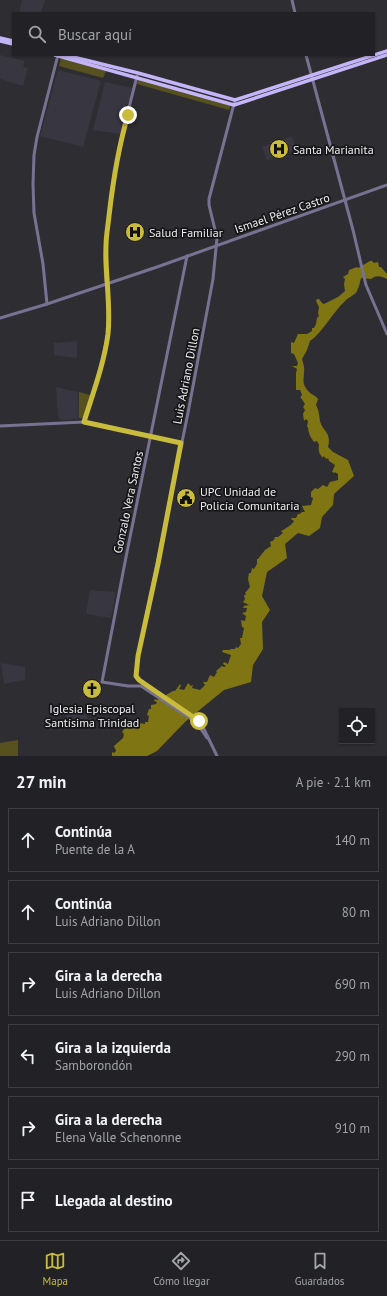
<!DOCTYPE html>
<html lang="es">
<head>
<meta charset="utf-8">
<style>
	:root { --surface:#222226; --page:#2e2f32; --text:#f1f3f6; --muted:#a2a4a7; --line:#3f3f43; --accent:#c9bb3b }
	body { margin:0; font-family:"PT Sans",sans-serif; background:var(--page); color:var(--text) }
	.controls { position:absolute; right:12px; bottom:12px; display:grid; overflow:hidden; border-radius:0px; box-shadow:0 1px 3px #0004 }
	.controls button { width:36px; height:36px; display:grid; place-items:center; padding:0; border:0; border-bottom:1px solid var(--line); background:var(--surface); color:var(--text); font:20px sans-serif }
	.stop { position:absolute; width:12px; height:12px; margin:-9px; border:3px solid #c9bb3b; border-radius:50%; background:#fff }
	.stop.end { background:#c9bb3b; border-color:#fff; box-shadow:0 1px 4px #0008 }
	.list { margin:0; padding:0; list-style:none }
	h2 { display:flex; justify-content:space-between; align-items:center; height:52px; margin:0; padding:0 16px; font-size:17px }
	h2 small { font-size:13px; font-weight:400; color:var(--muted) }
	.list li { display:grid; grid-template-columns:26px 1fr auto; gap:12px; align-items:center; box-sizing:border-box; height:64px; margin:0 8px 8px; padding:0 8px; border:1px solid var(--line); border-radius:0px }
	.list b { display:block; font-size:15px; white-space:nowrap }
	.list p { margin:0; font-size:13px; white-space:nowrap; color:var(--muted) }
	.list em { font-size:13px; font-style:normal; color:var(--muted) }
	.icon { flex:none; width:22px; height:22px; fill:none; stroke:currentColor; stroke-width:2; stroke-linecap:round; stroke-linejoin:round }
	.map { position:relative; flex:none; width:387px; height:756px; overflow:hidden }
	.search { position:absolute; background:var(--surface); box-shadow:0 1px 3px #0004; left:12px; right:12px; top:12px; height:44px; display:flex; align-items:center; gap:10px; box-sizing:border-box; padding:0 14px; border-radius:0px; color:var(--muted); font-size:15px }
	.sheet { height:484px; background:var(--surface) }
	nav { display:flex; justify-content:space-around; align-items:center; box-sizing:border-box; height:56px; border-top:1px solid var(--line); background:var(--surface); font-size:11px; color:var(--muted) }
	nav a { display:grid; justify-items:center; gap:2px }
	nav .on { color:var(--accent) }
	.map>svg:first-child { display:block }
	.built { fill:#383640 }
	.green { fill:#56511e }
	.water { fill:#7f7513 }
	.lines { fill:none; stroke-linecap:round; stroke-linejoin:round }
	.minor { stroke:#787292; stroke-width:3 }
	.major { stroke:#c3b5f7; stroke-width:3.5 }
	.route { stroke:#c9bb3b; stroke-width:5 }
	.labels { text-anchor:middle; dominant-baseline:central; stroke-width:3.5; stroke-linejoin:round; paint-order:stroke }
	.poi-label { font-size:12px; fill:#eeeef1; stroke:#161618; text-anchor:start }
	.street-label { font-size:12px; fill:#eeeef1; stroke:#161618 }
</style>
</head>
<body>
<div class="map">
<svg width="387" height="756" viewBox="0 0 387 756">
	<rect width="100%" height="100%" fill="#2e2d32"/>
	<g class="built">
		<path d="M22 0H45L41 13H19Z"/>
		<path d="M0 55 25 61 23 67 28 68 23 86 0 79Z"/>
		<path d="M58 70 101 81 83 147 40 136Z"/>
		<path d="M105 82 132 88 121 134 93 130Z"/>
		<path d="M292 136 296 150 267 160 262 147Z"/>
		<path d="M77 341V358L54 355V343Z"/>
		<path d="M56 387 78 392 79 419 60 420V417H58Z"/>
		<path d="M90 590 116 592 111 618 86 614Z"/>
		<path d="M1 663 25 667V680L4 684Z"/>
		<path d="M68 709 88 714 87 718 93 720 91 729 66 722Z"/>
	</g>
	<g class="green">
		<path d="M61 58 106 71 103 78 59 66Z"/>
		<path d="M138 79 231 105 229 110 137 84Z"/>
		<path d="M79 392 90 395 84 418H79Z"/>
		<path d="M18 740V756H0V743Z"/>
	</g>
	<path class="water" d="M370 261H372L374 263 378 262 379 267H381L387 274V279C380 276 377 275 371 279L361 278C360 282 359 287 357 291 355 295 349 297 345 301 333 312 323 332 310 341L307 350 302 359C303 363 305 368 304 372 304 378 302 383 306 388 309 394 314 394 318 399L316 405C319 411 319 414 320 421 322 431 332 432 328 447L333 452 348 460 354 476 334 494 333 505 322 517 320 528 309 536 298 533 285 544 287 558 267 572 262 596 270 610 262 622 263 649 253 665 251 682 224 690 186 721 157 751 147 756H112V752L114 753 116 751 114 746 123 738 124 734 122 732 126 726 132 722 145 724V722H148L149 716 147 715 149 709H151V705L156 704 157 702 154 701 155 699 157 700 173 691H175L180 684 181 686 180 687 179 689 184 690 188 683 191 686 193 685 192 688 200 690 205 685 203 682H207L210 675 214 677 217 672 216 671 222 666 224 667 226 666 223 664 224 662 228 664 231 655 222 652 223 650H229L231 649H235L236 647 238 648 241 644 240 638H242L244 628 242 627 241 620 245 621 246 616 242 613 246 612 247 608H243L244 606 249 605 243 602 245 599 244 595H246L245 593 250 587 248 579 249 573H251L252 568 254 569 257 564V559H258L265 550 271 546 270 542 274 540 275 537H278L283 533 281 531C286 528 291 526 294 521L291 519 292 518H296L298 514H300L302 512H305L302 506 311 505 313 498 311 497V492L315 488 318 489 323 485 327 487 330 482 338 480V474L335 472V473L332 472 335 465 329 461 328 458 327 459 323 456V458C319 454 318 450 319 445L317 441 314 442C310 437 308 432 308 427H307L308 421 306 419 304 421 303 414 305 410 303 407 305 404 301 398H300L302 395 300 390H296V373L297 369 292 366H297L298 363 294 354 291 353V342L294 343 298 334H307L312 331V328H314L316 324 317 318 319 316 318 313 319 307 316 301 317 299H319L322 303 324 304 338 297 345 291 344 284 345 279 343 277 348 274 349 270 357 267 358 268Z"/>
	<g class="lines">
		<g class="minor">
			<path d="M292 0 295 13"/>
			<path d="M306 55 353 230 366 285 387 334"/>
			<path d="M187 256 126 557 102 682 128 686H141L197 723 207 738"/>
			<path d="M47 304 43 264 34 213 33 184 34 155 37 137 58 55"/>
			<path d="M0 318 47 304 157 267 387 185"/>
			<path d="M84 422C94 387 108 352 109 316 110 307 108 297 107 289 105 274 104 258 106 243 111 185 122 133 137 76"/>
			<path d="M0 426 84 422 181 443"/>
			<path d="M217 756 201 723 139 680 136 674 138 656 188 413 213 279 217 238 209 205V199L235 100"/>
		</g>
		<g class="major">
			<path d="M0 38 13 41"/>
			<path d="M0 41 13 44"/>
			<path d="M55 55 234 105 387 55"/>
			<path d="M65 55 138 73 235 100 387 51"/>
		</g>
	</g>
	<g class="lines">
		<path class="route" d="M128 115C118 148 113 181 109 216 108 226 106 236 106 246 105 275 111 305 108 334 104 364 93 393 84 422L181 443 158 564 138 656 136 676 139 680 199 721"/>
	</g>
	<defs>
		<g id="hospital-disc" transform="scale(1)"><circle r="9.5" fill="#c9bb3b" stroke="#161618"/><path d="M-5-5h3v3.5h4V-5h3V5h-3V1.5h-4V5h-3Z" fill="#111"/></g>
		<g id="civic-disc" transform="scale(1)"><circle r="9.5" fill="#c9bb3b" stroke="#161618"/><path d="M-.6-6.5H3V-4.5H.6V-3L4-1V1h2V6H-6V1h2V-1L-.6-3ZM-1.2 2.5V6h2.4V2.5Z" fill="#111"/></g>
		<g id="church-disc" transform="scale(1)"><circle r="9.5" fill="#c9bb3b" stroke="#161618"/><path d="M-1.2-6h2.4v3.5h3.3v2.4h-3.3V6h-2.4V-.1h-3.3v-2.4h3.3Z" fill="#111"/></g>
	</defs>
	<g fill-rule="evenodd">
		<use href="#hospital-disc" x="279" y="149"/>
		<use href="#hospital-disc" x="135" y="232"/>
		<use href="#civic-disc" x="186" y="498"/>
		<use href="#church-disc" x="92" y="689"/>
	</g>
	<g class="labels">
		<g class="poi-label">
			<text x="293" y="149">Santa Marianita</text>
			<text x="149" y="232">Salud Familiar</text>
			<text x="200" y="491">UPC Unidad de<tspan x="200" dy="14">Policía Comunitaria</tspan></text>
			<text x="92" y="708" text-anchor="middle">Iglesia Episcopal<tspan x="92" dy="14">Santísima Trinidad</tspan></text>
		</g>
		<g class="street-label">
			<text transform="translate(282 213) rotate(-19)">Ismael Pérez Castro</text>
			<text transform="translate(186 376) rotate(-79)">Luis Adriano Dillon</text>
			<text transform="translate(128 502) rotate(-78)">Gonzalo Vera Santos</text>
		</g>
	</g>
</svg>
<div class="controls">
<button><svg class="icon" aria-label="locate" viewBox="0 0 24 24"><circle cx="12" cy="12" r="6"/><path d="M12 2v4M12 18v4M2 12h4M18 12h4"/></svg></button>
</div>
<div class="stop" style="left:199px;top:721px"></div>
<div class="stop end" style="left:128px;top:115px"></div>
<div class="search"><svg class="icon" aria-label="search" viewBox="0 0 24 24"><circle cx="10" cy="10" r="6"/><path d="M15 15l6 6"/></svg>Buscar aquí</div>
</div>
<section class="sheet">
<h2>27 min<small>A pie · 2.1 km</small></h2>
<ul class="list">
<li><svg class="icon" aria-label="ahead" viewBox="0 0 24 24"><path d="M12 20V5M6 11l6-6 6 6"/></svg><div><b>Continúa</b><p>Puente de la A</p></div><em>140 m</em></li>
<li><svg class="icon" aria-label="ahead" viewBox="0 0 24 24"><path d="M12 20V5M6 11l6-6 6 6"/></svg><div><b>Continúa</b><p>Luis Adriano Dillon</p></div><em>80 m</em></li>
<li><svg class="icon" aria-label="right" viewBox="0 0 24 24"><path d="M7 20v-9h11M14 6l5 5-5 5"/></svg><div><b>Gira a la derecha</b><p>Luis Adriano Dillon</p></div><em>690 m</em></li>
<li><svg class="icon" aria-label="left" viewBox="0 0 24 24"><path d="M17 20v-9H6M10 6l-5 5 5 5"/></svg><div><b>Gira a la izquierda</b><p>Samborondón</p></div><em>290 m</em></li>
<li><svg class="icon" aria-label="right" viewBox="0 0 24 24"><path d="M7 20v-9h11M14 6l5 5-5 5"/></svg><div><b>Gira a la derecha</b><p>Elena Valle Schenonne</p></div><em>910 m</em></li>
<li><svg class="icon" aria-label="arrive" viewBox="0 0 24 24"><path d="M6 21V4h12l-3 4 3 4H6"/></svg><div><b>Llegada al destino</b></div></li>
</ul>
</section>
<nav>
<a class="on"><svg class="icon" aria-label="map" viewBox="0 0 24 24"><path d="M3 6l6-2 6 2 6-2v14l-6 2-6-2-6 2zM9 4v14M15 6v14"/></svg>Mapa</a>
<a><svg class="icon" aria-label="directions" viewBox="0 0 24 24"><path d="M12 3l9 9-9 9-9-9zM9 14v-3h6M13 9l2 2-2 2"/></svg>Cómo llegar</a>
<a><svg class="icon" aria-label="saved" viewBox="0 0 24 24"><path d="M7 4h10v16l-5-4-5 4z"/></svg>Guardados</a>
</nav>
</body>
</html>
